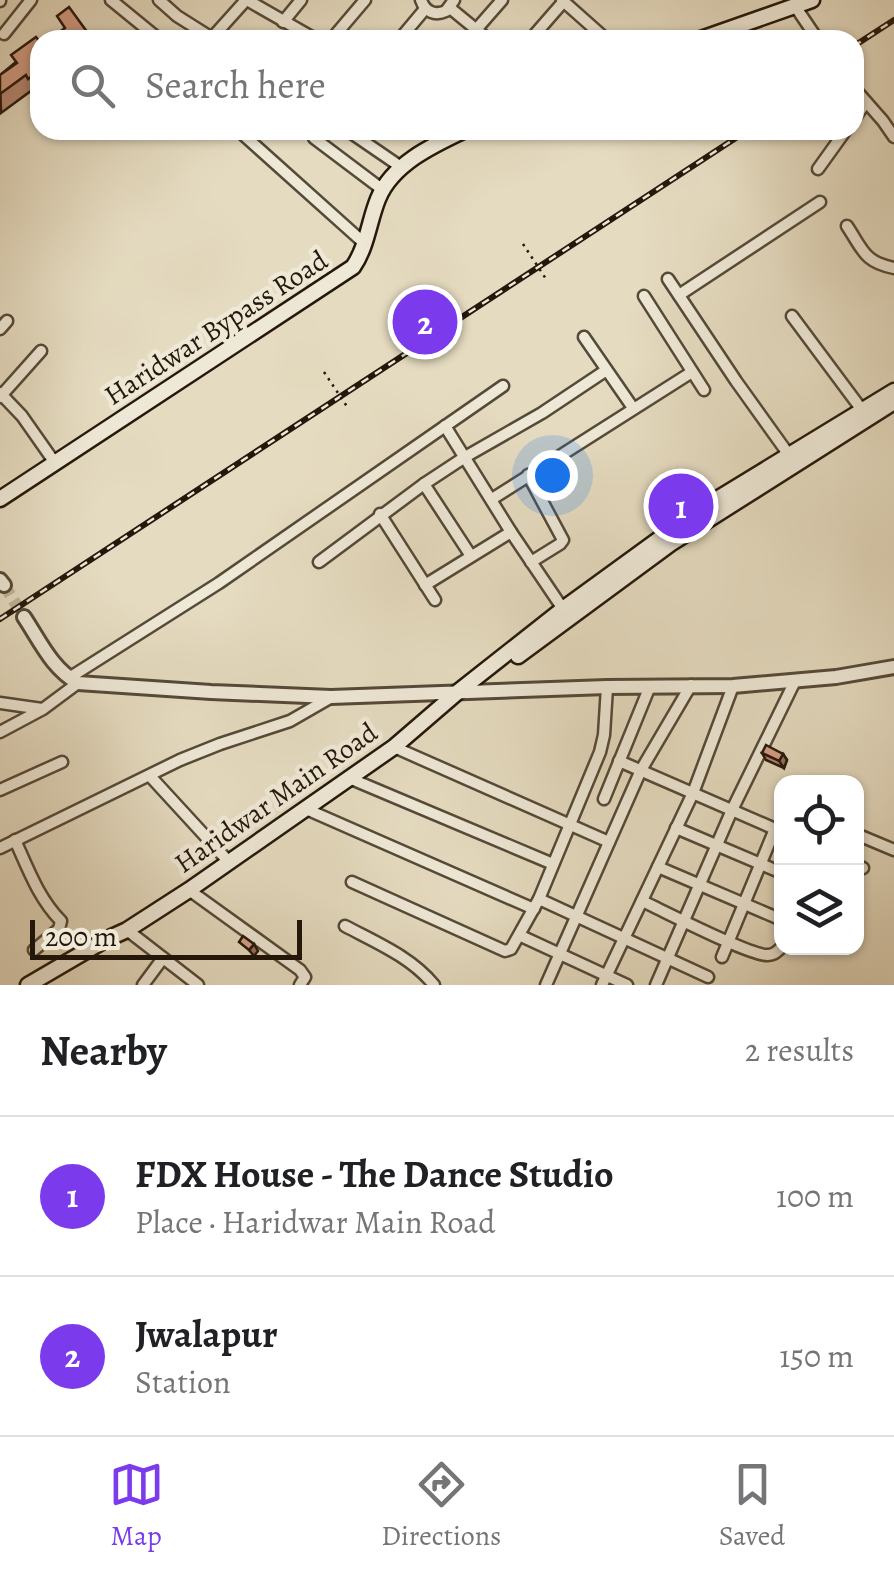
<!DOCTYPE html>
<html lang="en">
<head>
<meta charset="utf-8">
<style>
	:root { --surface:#fff; --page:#f2f2f2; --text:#202124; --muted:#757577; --line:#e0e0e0; --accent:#7c3aed }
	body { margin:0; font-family:Alegreya,serif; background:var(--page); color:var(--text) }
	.controls { position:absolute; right:30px; bottom:30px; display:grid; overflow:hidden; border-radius:20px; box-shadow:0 2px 8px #0004 }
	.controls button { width:90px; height:90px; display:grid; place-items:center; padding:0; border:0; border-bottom:2px solid var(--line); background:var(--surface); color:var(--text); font:50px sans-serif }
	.scale { position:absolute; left:30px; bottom:25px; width:272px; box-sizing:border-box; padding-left:10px; border:5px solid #25180b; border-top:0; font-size:28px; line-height:35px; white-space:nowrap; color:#25180b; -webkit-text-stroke:8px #eee8d6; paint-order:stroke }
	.you { position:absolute; left:552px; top:475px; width:35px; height:35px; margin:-25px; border:8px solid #fff; border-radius:50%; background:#1a73e8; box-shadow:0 0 0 15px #1a73e833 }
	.badge { display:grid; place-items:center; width:65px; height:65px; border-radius:50%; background:var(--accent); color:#fff; font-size:32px; font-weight:700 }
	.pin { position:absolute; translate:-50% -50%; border:5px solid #fff; box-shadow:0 2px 10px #0006 }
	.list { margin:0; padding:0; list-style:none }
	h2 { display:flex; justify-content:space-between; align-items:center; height:130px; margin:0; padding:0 40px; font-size:42px }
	h2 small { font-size:32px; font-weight:400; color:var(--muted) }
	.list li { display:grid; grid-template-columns:65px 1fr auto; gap:30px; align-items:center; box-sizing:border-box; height:160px; padding:0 40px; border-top:2px solid var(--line) }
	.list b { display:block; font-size:38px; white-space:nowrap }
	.list p { margin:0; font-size:32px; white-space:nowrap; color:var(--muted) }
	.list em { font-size:32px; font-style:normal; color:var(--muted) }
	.icon { flex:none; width:55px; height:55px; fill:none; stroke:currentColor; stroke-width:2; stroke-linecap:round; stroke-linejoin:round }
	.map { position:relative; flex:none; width:894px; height:985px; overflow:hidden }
	.search { position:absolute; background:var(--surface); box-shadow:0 2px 8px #0004; left:30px; right:30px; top:30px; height:110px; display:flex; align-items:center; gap:25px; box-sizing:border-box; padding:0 35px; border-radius:30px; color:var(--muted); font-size:38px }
	.sheet { height:450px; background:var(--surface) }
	nav { display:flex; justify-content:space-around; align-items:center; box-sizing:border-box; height:140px; border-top:2px solid var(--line); background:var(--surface); font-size:28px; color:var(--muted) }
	nav a { display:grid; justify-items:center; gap:5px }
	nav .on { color:var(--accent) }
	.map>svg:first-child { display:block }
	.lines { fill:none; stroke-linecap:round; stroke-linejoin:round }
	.tertiary-tunnel { stroke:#bfb49c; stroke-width:12; stroke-dasharray:12 6; stroke-linecap:butt }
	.minor-casing { stroke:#554938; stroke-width:15 }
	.tertiary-casing { stroke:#554938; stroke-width:18 }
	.secondary-casing { stroke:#25180b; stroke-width:19 }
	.minor { stroke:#eee8d6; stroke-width:10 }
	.tertiary { stroke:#eee8d6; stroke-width:12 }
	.secondary { stroke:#eee8d6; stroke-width:14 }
	.rail-casing { stroke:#25180b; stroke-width:6 }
	.rail { stroke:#eee8d6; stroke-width:2.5; stroke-dasharray:8; stroke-linecap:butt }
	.path-bridge { stroke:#25180b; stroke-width:2.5; stroke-dasharray:2.5 5; stroke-linecap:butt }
	.wall { fill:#b78872; stroke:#25180b; stroke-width:2.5 }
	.shaded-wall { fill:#956f5d; stroke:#25180b; stroke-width:2.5 }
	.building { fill:#d59e85; stroke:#25180b; stroke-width:2.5 }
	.labels { text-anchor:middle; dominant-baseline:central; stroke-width:9; stroke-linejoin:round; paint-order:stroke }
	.street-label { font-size:28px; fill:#25180b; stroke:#eee8d6 }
</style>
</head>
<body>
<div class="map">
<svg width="894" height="985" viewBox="0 0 894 985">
	<rect width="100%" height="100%" fill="#e5dbc0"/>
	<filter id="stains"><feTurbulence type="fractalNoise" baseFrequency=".002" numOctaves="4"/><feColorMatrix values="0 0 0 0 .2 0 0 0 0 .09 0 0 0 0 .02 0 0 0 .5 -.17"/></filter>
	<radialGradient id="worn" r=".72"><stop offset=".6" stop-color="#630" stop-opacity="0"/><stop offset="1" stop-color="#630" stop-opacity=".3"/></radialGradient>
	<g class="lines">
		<path class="tertiary-tunnel" d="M4 585 24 617"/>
		<g class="minor-casing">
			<g id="minor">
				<path d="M111 0 160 40"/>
				<path d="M159 0 177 16 215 40"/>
				<path d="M247 0 317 40"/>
				<path d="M421 0C425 12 435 16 446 11L454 0"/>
				<path d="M562 0 607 40"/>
				<path d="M0 1V0"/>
				<path d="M795 6 818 40"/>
				<path d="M450 8 489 40"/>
				<path d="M283 22 301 0"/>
				<path d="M4 34 31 0"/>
				<path d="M210 40 246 0"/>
				<path d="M331 40 365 0"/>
				<path d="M399 40 425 9"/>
				<path d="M467 40 502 0"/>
				<path d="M530 40 564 1"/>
				<path d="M854 88 883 121 894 137"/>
				<path d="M854 119 866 102"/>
				<path d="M238 130 364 243"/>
				<path d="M347 130 401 167"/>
				<path d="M314 138 383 190"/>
				<path d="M818 169 846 130"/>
				<path d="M847 226C863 250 864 262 894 268"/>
				<path d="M668 279 736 381 789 455"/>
				<path d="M679 295 820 202"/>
				<path d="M644 296 704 390"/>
				<path d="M792 316 862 410"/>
				<path d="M0 329 7 321"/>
				<path d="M584 337 633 408"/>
				<path d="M0 393 22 416 55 463"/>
				<path d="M0 397 41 351"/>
				<path d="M445 426 511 532 563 609"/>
				<path d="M528 475 563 540 560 544 531 562"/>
				<path d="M424 484 471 556"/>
				<path d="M492 499 692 372"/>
				<path d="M380 514 435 600"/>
				<path d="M319 562 424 484 465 457 542 413 605 371"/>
				<path d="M425 585 511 532"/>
				<path d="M69 678 219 583 503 386"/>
				<path d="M0 703 42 709"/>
				<path d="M0 732 43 709 78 683"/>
				<path d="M394 747 609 842"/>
				<path d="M619 761 782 832"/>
				<path d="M150 776 229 862"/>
				<path d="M349 778 553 864"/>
				<path d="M0 790 62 762"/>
				<path d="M604 799 650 686"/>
				<path d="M306 809 534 909"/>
				<path d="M676 828 782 873"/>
				<path d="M856 834 894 850"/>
				<path d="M15 840C28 869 39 899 61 921L59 929 34 950"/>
				<path d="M0 848 180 760 220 744 290 721 330 698"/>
				<path d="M856 865 863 868"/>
				<path d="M658 867 782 920"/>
				<path d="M352 882 505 951 511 949 539 899 600 752 604 735 607 687"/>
				<path d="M189 890 300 970 305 977 300 985"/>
				<path d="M539 899 708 977"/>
				<path d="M642 901C664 911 750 956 768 955 775 955 777 951 782 947"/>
				<path d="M345 926C377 943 411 957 434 985"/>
				<path d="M127 930 198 985"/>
				<path d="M521 936 627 985"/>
				<path d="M722 957 775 829"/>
				<path d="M143 985 163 958"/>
				<path d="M546 985 641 770 691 685"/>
				<path d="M602 985 693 793 733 686"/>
				<path d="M656 985 732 810 795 681"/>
			</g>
		</g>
		<g class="tertiary-casing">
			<g id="tertiary">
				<path d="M0 580 4 585"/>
				<path d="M24 617C40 641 52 669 78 683L211 692 331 697 607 687 733 686 836 677 894 667"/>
			</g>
		</g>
		<g class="secondary-casing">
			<g id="secondary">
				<path d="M698 40 812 0"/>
				<path d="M0 499 353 267C367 247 369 221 378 199 392 164 433 145 465 130"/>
				<path d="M518 656 670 544 894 402"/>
				<path d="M28 985 105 940 127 930 189 890 394 747 459 691 563 609 699 510 894 391"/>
			</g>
		</g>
		<use href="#minor" class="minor"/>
		<use href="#tertiary" class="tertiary"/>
		<use href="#secondary" class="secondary"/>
		<g class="rail-casing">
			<g id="rail">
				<path d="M854 46 894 20"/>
				<path d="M0 619 748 130"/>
			</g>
		</g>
		<use href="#rail" class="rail"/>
		<g class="path-bridge">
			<path d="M523 244 546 279"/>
			<path d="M324 372 348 408"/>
		</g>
	</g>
	<g class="wall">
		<path d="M40 42V90L37 92 35 88 1 113 0 75Z"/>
		<path d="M679 488 690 504 676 513 665 497Z"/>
		<path d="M762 753 783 754 787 760 784 768 766 760Z"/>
	</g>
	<g class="shaded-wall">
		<path d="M783 754 787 760 784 768 779 761Z"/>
		<path d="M254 944 258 951 254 956 249 950Z"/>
	</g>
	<g class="building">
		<path d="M69 7 93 40H48L65 28 57 16Z"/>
		<path d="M36 37 40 42V70L28 79 26 75 0 94V75L17 63 11 55Z"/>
		<path d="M679 488 685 497 672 507 665 497Z"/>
		<path d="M766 745 783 754 779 761 762 753Z"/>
		<path d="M243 936 254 944 249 950 239 942Z"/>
	</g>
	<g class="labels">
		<g class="street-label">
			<text transform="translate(216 328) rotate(-33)">Haridwar Bypass Road</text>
			<text transform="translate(276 798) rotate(-35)">Haridwar Main Road</text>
		</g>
	</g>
	<rect width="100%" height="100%" filter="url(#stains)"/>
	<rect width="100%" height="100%" fill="url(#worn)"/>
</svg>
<div class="controls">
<button><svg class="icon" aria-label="locate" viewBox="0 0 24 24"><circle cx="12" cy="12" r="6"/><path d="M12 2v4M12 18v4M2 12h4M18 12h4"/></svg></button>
<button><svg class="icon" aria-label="layers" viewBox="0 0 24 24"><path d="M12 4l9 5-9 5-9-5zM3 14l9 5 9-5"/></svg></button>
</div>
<div class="scale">200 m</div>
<div class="you"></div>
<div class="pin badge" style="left:681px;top:506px">1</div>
<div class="pin badge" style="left:425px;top:322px">2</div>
<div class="search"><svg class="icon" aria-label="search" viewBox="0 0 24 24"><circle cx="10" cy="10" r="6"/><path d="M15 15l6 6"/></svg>Search here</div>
</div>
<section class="sheet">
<h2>Nearby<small>2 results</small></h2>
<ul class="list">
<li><span class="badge">1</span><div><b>FDX House - The Dance Studio</b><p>Place · Haridwar Main Road</p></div><em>100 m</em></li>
<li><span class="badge">2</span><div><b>Jwalapur</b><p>Station</p></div><em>150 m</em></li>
</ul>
</section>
<nav>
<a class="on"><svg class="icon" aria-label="map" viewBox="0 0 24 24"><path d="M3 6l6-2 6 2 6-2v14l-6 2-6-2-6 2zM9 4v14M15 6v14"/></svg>Map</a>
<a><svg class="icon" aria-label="directions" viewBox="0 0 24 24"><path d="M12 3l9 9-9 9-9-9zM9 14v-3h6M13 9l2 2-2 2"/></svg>Directions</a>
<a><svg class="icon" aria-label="saved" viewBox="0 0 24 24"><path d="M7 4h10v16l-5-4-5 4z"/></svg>Saved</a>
</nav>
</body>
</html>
